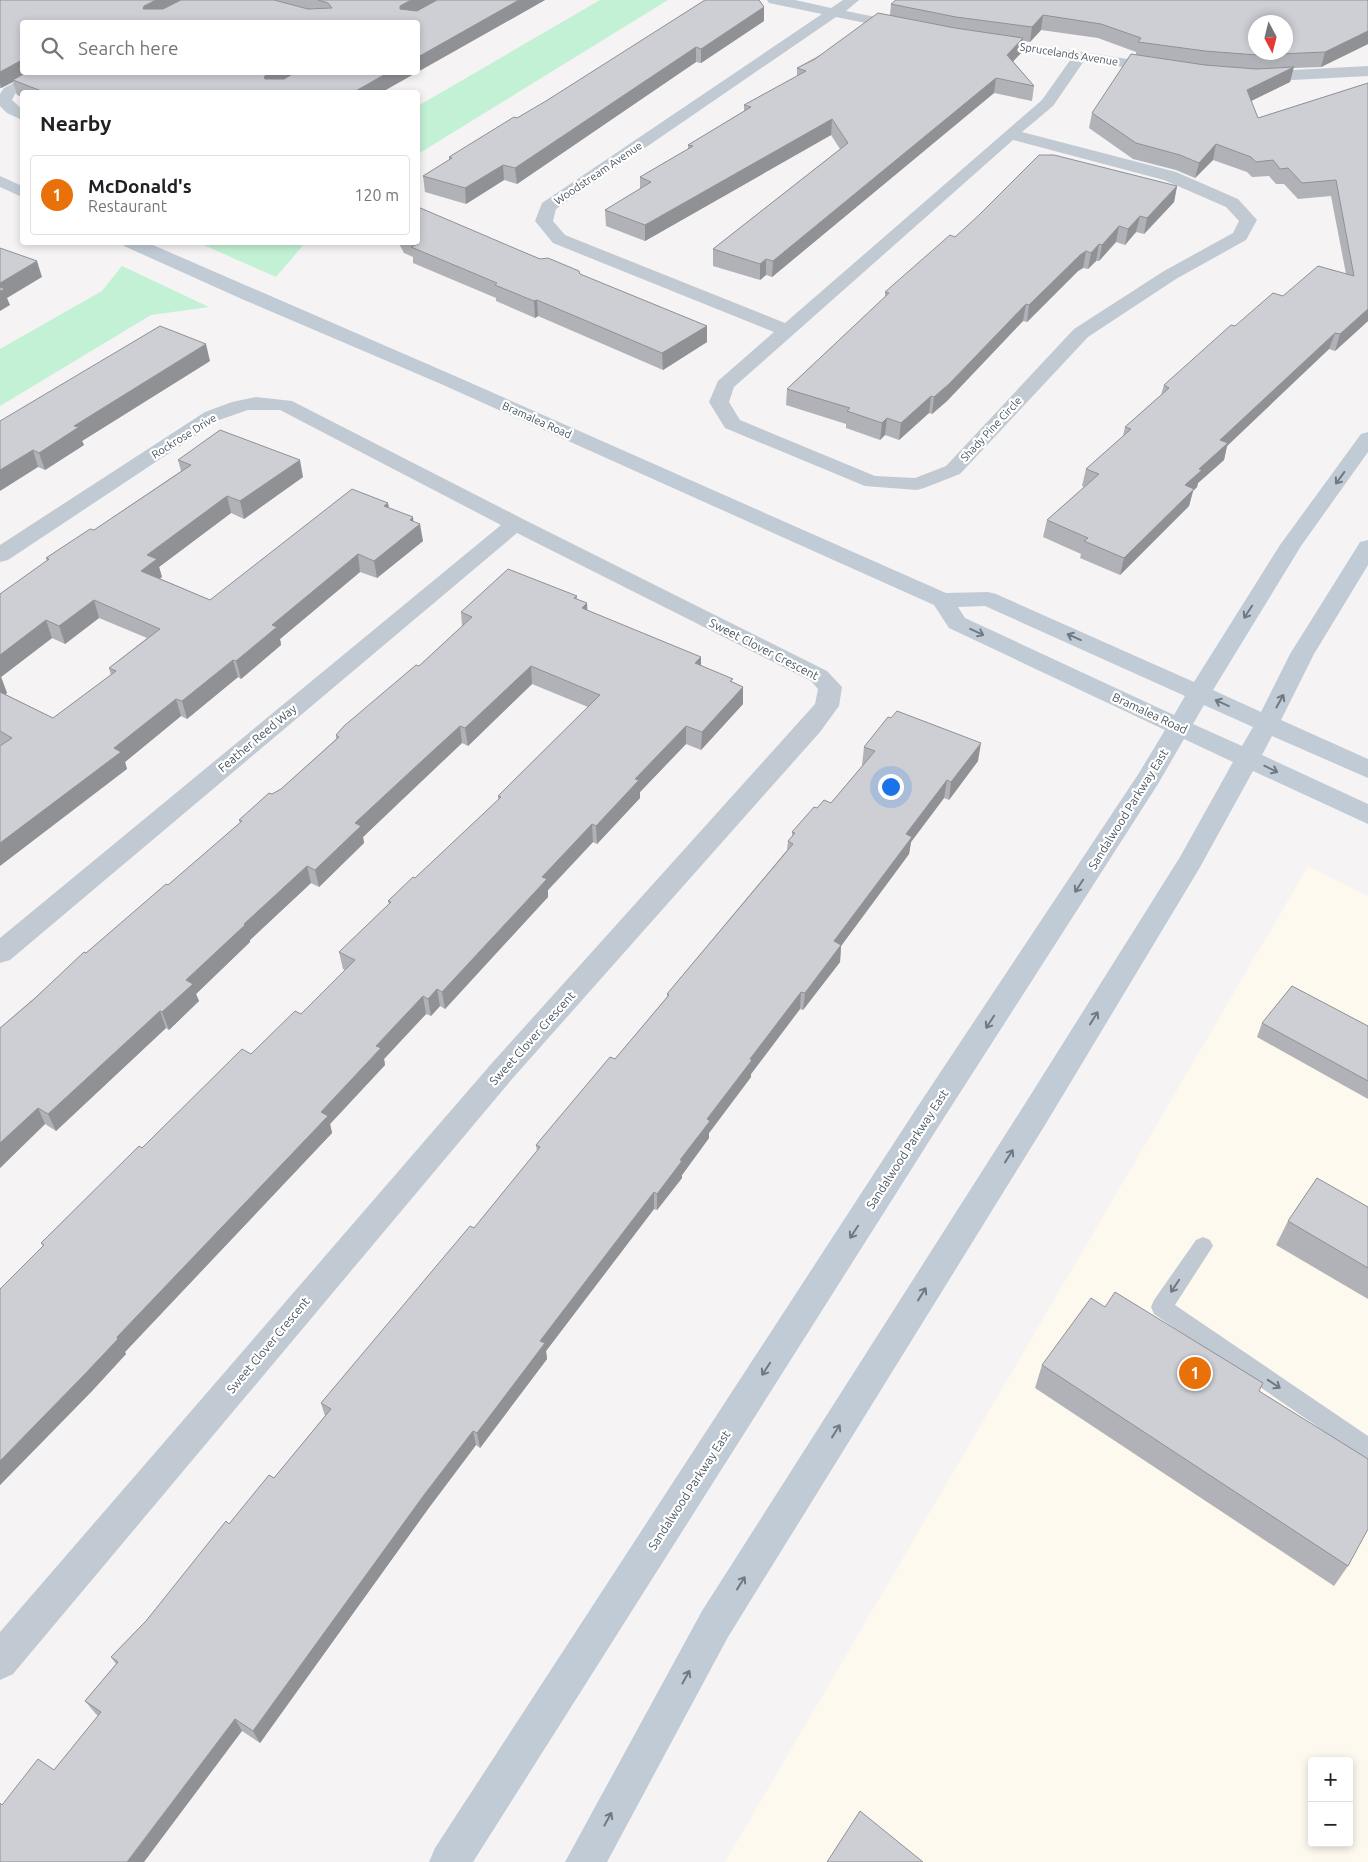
<!DOCTYPE html>
<html lang="en">
<head>
<meta charset="utf-8">
<style>
	:root { --surface:#fff; --page:#f6f6f6; --text:#202124; --muted:#757577; --line:#e0e0e0; --accent:#1a73e8 }
	body { margin:0; font-family:Ubuntu,sans-serif; background:var(--page); color:var(--text) }
	.controls { position:absolute; right:15px; bottom:15px; display:grid; overflow:hidden; border-radius:5px; box-shadow:0 2px 8px #0003 }
	.controls button { width:45px; height:45px; display:grid; place-items:center; padding:0; border:0; border-bottom:1px solid var(--line); background:var(--surface); color:var(--text); font:25px sans-serif }
	.compass { position:absolute; left:1248px; top:15px; width:45px; height:45px; border-radius:50%; background:var(--surface); box-shadow:0 2px 8px #0003; rotate:173deg }
	.you { position:absolute; left:890px; top:786px; width:18px; height:18px; margin:-12px; border:4px solid #fff; border-radius:50%; background:#1a73e8; box-shadow:0 0 0 8px #1a73e833 }
	.badge { display:grid; place-items:center; width:32px; height:32px; border-radius:50%; background:var(--accent); color:#fff; font-size:16px; font-weight:700 }
	.pin { position:absolute; translate:-50% -50%; border:2px solid #fff; box-shadow:0 1px 5px #0006 }
	.list { margin:0; padding:0; list-style:none }
	h2 { display:flex; justify-content:space-between; align-items:center; height:65px; margin:0; padding:0 20px; font-size:21px }
	h2 small { font-size:16px; font-weight:400; color:var(--muted) }
	.list li { display:grid; grid-template-columns:32px 1fr auto; gap:15px; align-items:center; box-sizing:border-box; height:80px; margin:0 10px 10px; padding:0 10px; border:1px solid var(--line); border-radius:5px }
	.list b { display:block; font-size:19px; white-space:nowrap }
	.list p { margin:0; font-size:16px; white-space:nowrap; color:var(--muted) }
	.list em { font-size:16px; font-style:normal; color:var(--muted) }
	.icon { flex:none; width:28px; height:28px; fill:none; stroke:currentColor; stroke-width:2; stroke-linecap:round; stroke-linejoin:round }
	.map { position:relative; flex:none; width:1368px; height:1862px; overflow:hidden }
	.search { position:absolute; background:var(--surface); box-shadow:0 2px 8px #0003; left:20px; top:20px; width:400px; height:55px; display:flex; align-items:center; gap:12px; box-sizing:border-box; padding:0 18px; border-radius:5px; color:var(--muted); font-size:19px }
	.panel { position:absolute; background:var(--surface); box-shadow:0 2px 8px #0003; left:20px; top:90px; width:400px; height:155px; border-radius:5px }
	.map>svg:first-child { display:block }
	.commercial { fill:#fdf9ef; fill-rule:evenodd }
	.green { fill:#c3f1d5 }
	.lines { fill:none; stroke-linecap:round; stroke-linejoin:round }
	.service { fill:#c1cad2; fill-rule:evenodd }
	.minor { fill:#c1cad2; fill-rule:evenodd }
	.secondary { fill:#c1cbd6; fill-rule:evenodd }
	.wall { fill:#b0b2b7; fill-rule:evenodd }
	.shaded-wall { fill:#909195 }
	.building { fill:#cdcfd5; stroke:#909195; fill-rule:evenodd }
	.oneway { stroke:#6e7984 }
	.oneway2 { stroke:#6e7983 }
	.labels { text-anchor:middle; dominant-baseline:central; stroke-width:4.5; stroke-linejoin:round; paint-order:stroke }
	.far-street-label { font-size:11px; fill:#4a5661; stroke:#fff }
	.street-label { font-size:12px; fill:#4a5661; stroke:#fff }
</style>
</head>
<body>
<div class="map">
<svg width="1368" height="1862" viewBox="0 0 1368 1862">
	<rect width="100%" height="100%" fill="#f5f3f3"/>
	<path class="commercial" d="M1308 866 1368 896V1862H725ZM1312 1761H1349V1843H1312Z"/>
	<g class="green">
		<path d="M600 0H668L418 154V106Z"/>
		<path d="M199 243H305L276 277Z"/>
		<path d="M122 266 209 307 151 315 0 406V349L102 291Z"/>
	</g>
	<g class="lines">
		<path class="service" d="M1203 1237 1210 1240 1213 1246 1175 1305 1368 1436V1460L1360 1456 1154 1314 1151 1307 1154 1300 1196 1240Z"/>
		<g class="minor">
			<path d="M767 0H795L831 8 843 0H859L846 11 905 23 912 27 905 31 836 17 556 209 553 221 565 235 785 323 1042 100 1071 59 979 44 977 41 984 37 1167 65 1170 68 1167 71 1162 73 1084 61 1053 106 1022 132 1176 172 1238 199 1257 220 1246 240 1176 279 1088 337 960 474 924 488 917 490 865 486 725 428 709 402 718 381 774 332 553 243 535 221 542 203 822 14 769 3ZM1013 140 1164 180 1226 207 1239 221 1233 233 1164 271 1074 329 946 466 915 478 875 476 740 420 729 402 734 387Z"/>
			<path d="M1368 66V76L1254 82 1246 77 1254 72Z"/>
			<path d="M36 72H56L15 94 12 100 22 109V120L7 113 0 106V94L4 88Z"/>
			<path d="M256 397 292 401 523 519 827 671 842 687 839 706 820 732 512 1079 13 1674 0 1680V1632L492 1063 815 704 818 689 811 681 517 533 10 960 0 963V938L501 525 280 410H248L219 420 8 560 0 562V545L205 412 232 402Z"/>
		</g>
		<g class="secondary">
			<path d="M0 176 22 186V197L0 187Z"/>
			<path d="M122 242H146L455 376 946 593 988 592 996 594 1194 682 1280 545 1361 434 1368 432V452L1301 546 1213 690 1261 712 1290 654 1357 547 1360 542 1368 540V565L1314 654 1281 720 1368 759V778L1272 736 1262 755 1368 804V824L1253 771 1199 869 1045 1125 728 1637 607 1862H565L702 1611 1023 1107 1180 857 1233 762 1184 739 1158 784 940 1124 473 1862H429L435 1848 918 1106 1139 773 1165 730 949 628 934 605 441 384 244 300 124 246ZM985 606 1185 696 1174 715 965 618 958 607ZM1204 705 1253 727 1242 746 1193 724Z"/>
		</g>
	</g>
	<g class="wall">
		<path d="M0 0H545L382 92H22V97L17 95 13 82 1 88H0ZM22 22H418V72H22Z"/>
		<path d="M1368 0V44L1321 67 1293 68 1290 82 1251 101 1258 118 1368 83V321L1335 351 1329 349 1227 446 1224 460 1198 483 1197 487 1193 491 1189 506 1120 575 1080 558 1081 554 1043 537 1047 520 1084 487 1082 486 1086 469 1123 436 1125 427 1161 395 1164 385 1235 326 1283 296 1346 274 1331 196 1298 199 1284 184H1276L1269 176 1252 177 1247 172 1213 160 1195 178 1176 170 1133 159 1089 128 1092 113 1136 55V52L1098 38 1041 30 1030 42 1022 41 1021 53 1013 61 1034 86 1032 101 994 93 772 277 766 275 760 280 713 266V249L840 149 831 135 645 241 606 226 605 210 640 189V177L688 149V145L744 111V105L797 76V68L890 15 891 4Z"/>
		<path d="M764 7V21L701 63 696 62 517 184 504 180 466 204 425 192 423 176 449 160V157L517 118Z"/>
		<path d="M1177 186 1174 202 1144 234 1136 232 1125 245 1116 242 1099 261H1096L1088 269 1083 268 1078 271 1027 322 1023 321 947 401 932 414 929 413 899 440 885 435 880 440 846 428V424L786 405 787 389 885 297V292L955 237Z"/>
		<path d="M398 242H418L521 251 707 326V342L663 370 538 316 535 318 496 301V298L413 263V257L404 253Z"/>
		<path d="M210 361 82 441 84 445 45 470 38 467 0 421Z"/>
		<path d="M178 460 303 477 244 519 231 513 159 567 162 577 159 578 210 600 388 503 389 508 413 517V521L423 541 377 578 360 572 280 639 281 645 241 679 238 677 187 719 181 716 125 762 127 769 0 745V594L47 561 46 558 94 530 181 471ZM99 618 147 638 109 668 111 675 53 718 5 694 7 693 1 677 52 638 65 644Z"/>
		<path d="M577 596V599L587 610 733 682 743 687V704L701 750 686 744 640 792V798L597 844 593 842 548 890V897L445 1009 440 1006 431 1016 426 1014 384 1059 385 1065 330 1124 332 1133 125 1352 126 1354 92 1391 0 1485V1289L43 1246 41 1243 142 1148 251 1054 301 1014 345 970 343 969 339 952 389 904 388 901 415 878 498 800V796L588 707 532 684 468 746 462 743 415 787 363 837 364 843 319 887 311 883 250 940V942L196 994 199 1001 169 1030 166 1028 56 1131 45 1124 0 1168V1028L86 953 168 885 240 823 239 820 272 794 281 789 336 739V735L419 666 462 626 461 612Z"/>
		<path d="M864 747 978 761 949 800 944 798 911 842 909 854 841 946 840 962 803 1010 800 1009 751 1074V1077L709 1133V1138L682 1175V1178L657 1210 654 1209 546 1351 547 1359 480 1448 476 1445 428 1509 260 1743 242 1731 2 1805 54 1770 98 1716 95 1713 85 1701 116 1664 111 1657 146 1621 229 1524 274 1478 325 1416 321 1403 474 1228 537 1151 536 1145 615 1059 667 997V994L787 850 788 841 792 837V832L817 808 831 803 863 765H862Z"/>
		<path d="M1262 1023 1368 1026V1099L1257 1037Z"/>
		<path d="M1368 1207V1299L1276 1245 1288 1221Z"/>
		<path d="M1105 1307 1259 1391 1348 1566 1334 1586 1035 1388 1042 1365Z"/>
	</g>
	<g class="shaded-wall">
		<path d="M156 0H187L147 22 143 9 144 6Z"/>
		<path d="M411 0H439L402 20 400 9V6Z"/>
		<path d="M519 0H545L382 92H354L389 72H418V57Z"/>
		<path d="M764 7V21L701 63V49Z"/>
		<path d="M1043 15 1041 30 1030 42 1032 27Z"/>
		<path d="M1368 31V44L1321 67 1325 52Z"/>
		<path d="M1023 38 1021 53 1005 70 1007 55Z"/>
		<path d="M696 47V62L517 184 515 168Z"/>
		<path d="M22 60V72H31L13 80V82L1 88 0 83V72Z"/>
		<path d="M1294 67 1290 82 1243 105 1247 90Z"/>
		<path d="M270 72H298L266 92 264 77Z"/>
		<path d="M996 78 994 93 772 277 773 261Z"/>
		<path d="M832 119 831 135 645 241V225Z"/>
		<path d="M1216 144 1213 160 1195 178 1199 163Z"/>
		<path d="M503 165 504 180 466 204 465 188Z"/>
		<path d="M1177 186 1174 202 1144 234 1147 218Z"/>
		<path d="M1140 216 1136 232 1125 245 1128 229Z"/>
		<path d="M1119 226 1116 242 1099 261 1102 245Z"/>
		<path d="M1099 244 1096 261 1088 269 1091 253Z"/>
		<path d="M1086 251 1083 268 1078 271 1027 322 1029 305 1080 255Z"/>
		<path d="M766 259V275L760 280V264Z"/>
		<path d="M37 261 42 277 7 298 10 305 0 311V283Z"/>
		<path d="M537 300 538 316 535 318 534 301Z"/>
		<path d="M1026 304 1023 321 947 401 932 414 934 397Z"/>
		<path d="M1368 309V321L1335 351 1340 334Z"/>
		<path d="M707 326V342L663 370 662 353Z"/>
		<path d="M1335 333 1329 349 1227 446 1224 460 1198 483 1197 487 1193 491 1189 506 1120 575 1124 558 1199 469 1220 440Z"/>
		<path d="M206 344 210 361 82 441 84 445 45 470 39 453 74 426Z"/>
		<path d="M931 396 929 413 899 440 901 423Z"/>
		<path d="M887 418 885 435 880 440 882 423Z"/>
		<path d="M33 450 38 467 0 491V470Z"/>
		<path d="M300 460 303 477 244 519 240 501Z"/>
		<path d="M227 496 231 513 159 567 162 577 146 588 141 571 147 555Z"/>
		<path d="M388 503 390 520 384 506Z"/>
		<path d="M413 517 414 529 420 524 423 541 377 578 374 561 410 520Z"/>
		<path d="M358 554 360 572 280 639 281 645 241 679 236 661 272 625Z"/>
		<path d="M94 600 99 618 65 644 59 626Z"/>
		<path d="M587 603 588 621 582 608Z"/>
		<path d="M46 620 52 638 1 677 7 693 0 698V655Z"/>
		<path d="M701 657V674L695 663Z"/>
		<path d="M233 660 238 677 187 719 182 701Z"/>
		<path d="M531 666 532 684 468 746 465 728Z"/>
		<path d="M743 687V704L701 750 702 732Z"/>
		<path d="M176 699 181 716 125 762 127 769 0 866V843L114 748Z"/>
		<path d="M460 726 462 743 363 837 364 843 319 887 315 870 355 823Z"/>
		<path d="M686 726V744L640 792V798L597 844 596 826 635 779Z"/>
		<path d="M981 743 978 761 949 800 951 782Z"/>
		<path d="M947 780 944 798 911 842 909 854 841 946 840 962 803 1010 805 993 834 941 906 834Z"/>
		<path d="M592 824 593 842 548 890V897L445 1009 442 992 542 877Z"/>
		<path d="M307 866 311 883 250 940V942L196 994 199 1001 169 1030 162 1012 186 980 244 924Z"/>
		<path d="M437 989 440 1006 431 1016 428 999Z"/>
		<path d="M801 992 800 1009 751 1074V1077L709 1133V1138L682 1175V1178L657 1210V1194L707 1119 750 1059Z"/>
		<path d="M423 996 426 1014 384 1059 385 1065 330 1124 332 1133 125 1352 126 1354 92 1391 0 1485V1461L117 1337 321 1112 376 1046Z"/>
		<path d="M160 1011 166 1028 56 1131 48 1114Z"/>
		<path d="M38 1108 45 1124 0 1168V1143Z"/>
		<path d="M654 1192V1209L546 1351 547 1359 480 1448 477 1433 540 1341Z"/>
		<path d="M473 1431 476 1445 428 1509 260 1743 253 1731 424 1495Z"/>
		<path d="M235 1719 242 1731 144 1862H127Z"/>
	</g>
	<g class="building">
		<path d="M0 0H156L144 6 143 9H163L181 0H274L308 9 332 8 328 3 318 0H411L400 6V9L417 11 437 0H519L418 57V22H22V60L0 72Z"/>
		<path d="M705 0H759L764 7 701 49 696 47 515 168 503 165 465 188 423 176 452 158 449 157 514 117 517 118 546 101Z"/>
		<path d="M896 0H1368V31L1325 52 1257 55 1205 51 1138 42 1141 38 1101 24 1043 15 1032 27 956 17 891 4ZM1256 22H1286V52H1256Z"/>
		<path d="M878 13 955 28 1023 38 1007 55 1034 86 996 78 773 261 766 259 760 264 713 249 848 143 832 119 645 225 605 210 651 182 640 177 693 146 688 145 751 107 744 105 806 71 797 68 815 59Z"/>
		<path d="M1131 54 1205 65 1256 69 1294 67 1247 90 1258 118 1368 83V309L1340 334 1335 333 1220 440 1228 443 1199 469 1202 470 1185 485 1194 489 1124 558 1084 541 1088 538 1047 520 1099 474 1086 469 1131 429 1125 427 1169 388 1164 385 1231 325 1235 326 1273 293 1283 296 1318 266 1354 276 1336 180 1302 183 1288 168 1280 169 1273 160 1256 162 1251 157 1216 144 1199 163 1180 155 1136 143 1092 113Z"/>
		<path d="M27 72H270L264 77 265 79H284L296 72H389L354 92H44L13 80Z"/>
		<path d="M1039 155H1054L1177 186 1147 218 1140 216 1128 229 1119 226 1102 245 1099 244 1091 253 1086 251 1080 255 1029 305 1026 304 949 384 934 397 931 396 901 423 887 418 882 423 847 411 850 408 787 389 889 293 885 292 950 235 955 237 978 216Z"/>
		<path d="M418 207 521 251 540 259 548 258 579 271 580 274 707 326 662 353 537 300 534 301 495 285 497 283 411 247 418 244 415 242H418Z"/>
		<path d="M0 248 37 261 0 283Z"/>
		<path d="M0 287 5 289 0 291Z"/>
		<path d="M160 326 206 344 74 426 79 427 39 453 33 450 0 470V421Z"/>
		<path d="M220 430 300 460 240 501 227 496 147 555 157 559 141 571 210 600 352 489 388 503 384 506 413 517 410 520 420 524 374 561 358 554 272 625 277 627 236 661 233 660 182 701 176 699 114 748 121 752 0 843V746L12 738 0 731V692L53 718 116 671 109 668 160 629 94 600 59 626 46 620 0 655V594L49 559 46 558 90 529 94 530 191 465 178 460Z"/>
		<path d="M508 569 577 596 574 598 587 603 582 608 701 657 695 663 733 679 730 681 743 687 702 732 686 726 635 779 639 780 596 826 592 824 542 877 547 879 442 992 437 989 428 999 423 996 376 1046 381 1048 321 1112 328 1116 117 1337 118 1339 84 1375 0 1461V1289L44 1245 41 1243 139 1146 142 1148 242 1049 251 1054 295 1011 301 1014 355 960 339 952 391 902 388 901 413 877 415 878 501 797 498 796 600 695 531 666 465 728 460 726 412 770 355 823 361 826 315 870 307 866 244 924 245 925 186 980 193 984 162 1012 160 1011 48 1114 38 1108 0 1143V1028L33 1000 84 952 86 953 166 884 168 885 242 821 239 820 269 793 272 794 281 789 339 737 336 735 344 726 416 665 419 666 472 617 461 612Z"/>
		<path d="M897 711 981 743 951 782 947 780 906 834 912 837 834 941 841 945 805 993 801 992 750 1059 752 1060 707 1119 710 1121 680 1160 682 1161 657 1194 654 1192 540 1341 545 1343 477 1433 473 1431 424 1495 253 1731 235 1719 127 1862H0V1803L2 1805 38 1759 54 1770 101 1712 85 1701 118 1662 111 1657 146 1621 226 1521 229 1524 269 1475 274 1478 331 1409 321 1403 470 1226 474 1228 540 1147 536 1145 610 1057 615 1059 669 995 667 994 793 844 788 841 795 833 792 832 814 807 817 808 824 800 831 803 875 751 864 747 888 717 891 718Z"/>
		<path d="M1292 986 1368 1026V1081L1262 1023Z"/>
		<path d="M1317 1178 1368 1207V1268L1288 1221Z"/>
		<path d="M1115 1292 1263 1383 1259 1391 1368 1459V1529L1348 1566 1042 1365 1091 1298 1105 1307Z"/>
		<path d="M860 1811 923 1862H827Z"/>
	</g>
	<defs><path id="oneway-shaft" d="M-6 0H5M1.5-3L5.5 0L1.5 3" fill="none" stroke-width="1.6" stroke-linecap="round" stroke-linejoin="round" transform="scale(1.25)"/></defs>
	<g class="oneway">
		<use href="#oneway-shaft" transform="translate(1340 478) rotate(126)"/>
		<use href="#oneway-shaft" transform="translate(1248 612) rotate(123)"/>
		<use href="#oneway-shaft" transform="translate(977 632) rotate(25)"/>
		<use href="#oneway-shaft" transform="translate(1074 637) rotate(-156)"/>
		<use href="#oneway-shaft" transform="translate(1280 701) rotate(-61)"/>
		<use href="#oneway-shaft" transform="translate(1222 703) rotate(-156)"/>
		<use href="#oneway-shaft" transform="translate(1271 769) rotate(26)"/>
		<use href="#oneway-shaft" transform="translate(1079 886) rotate(123)"/>
		<use href="#oneway-shaft" transform="translate(1094 1018) rotate(-58)"/>
		<use href="#oneway-shaft" transform="translate(990 1022) rotate(123)"/>
		<use href="#oneway-shaft" transform="translate(1009 1156) rotate(-58)"/>
		<use href="#oneway-shaft" transform="translate(854 1232) rotate(123)"/>
		<use href="#oneway-shaft" transform="translate(922 1294) rotate(-58)"/>
		<use href="#oneway-shaft" transform="translate(766 1369) rotate(123)"/>
		<use href="#oneway-shaft" transform="translate(836 1431) rotate(-58)"/>
		<use href="#oneway-shaft" transform="translate(741 1583) rotate(-58)"/>
		<use href="#oneway-shaft" transform="translate(686 1677) rotate(-61)"/>
		<use href="#oneway-shaft" transform="translate(608 1819) rotate(-61)"/>
	</g>
	<g class="oneway2">
		<use href="#oneway-shaft" transform="translate(1175 1286) rotate(124)"/>
		<use href="#oneway-shaft" transform="translate(1274 1384) rotate(34)"/>
	</g>
	<g class="labels">
		<g class="far-street-label">
			<text transform="translate(1069 54) rotate(9)">Sprucelands Avenue</text>
			<text transform="translate(598 173) rotate(-34)">Woodstream Avenue</text>
			<text transform="translate(537 420) rotate(24)">Bramalea Road</text>
			<text transform="translate(991 429) rotate(-47)">Shady Pine Circle</text>
			<text transform="translate(184 436) rotate(-32)">Rockrose Drive</text>
		</g>
		<g class="street-label">
			<text transform="translate(764 649) rotate(27)">Sweet Clover Crescent</text>
			<text transform="translate(1150 713) rotate(25)">Bramalea Road</text>
			<text transform="translate(257 738) rotate(-40)">Feather Reed Way</text>
			<text transform="translate(1128 809) rotate(-58)">Sandalwood Parkway East</text>
			<text transform="translate(532 1038) rotate(-48)">Sweet Clover Crescent</text>
			<text transform="translate(907 1149) rotate(-57)">Sandalwood Parkway East</text>
			<text transform="translate(268 1345) rotate(-50)">Sweet Clover Crescent</text>
			<text transform="translate(689 1490) rotate(-57)">Sandalwood Parkway East</text>
		</g>
	</g>
</svg>
<div class="controls">
<button>+</button>
<button>−</button>
</div>
<svg class="compass" viewBox="-18 -18 36 36"><path d="M0-13l5 13h-10z" fill="#e53935"/><path d="M0 13l5-13h-10z" fill="#757577"/></svg>
<div class="you"></div>
<div class="pin badge" style="left:1195px;top:1373px;background:#e8710a">1</div>
<div class="search"><svg class="icon" aria-label="search" viewBox="0 0 24 24"><circle cx="10" cy="10" r="6"/><path d="M15 15l6 6"/></svg>Search here</div>
<section class="panel">
<h2>Nearby<small></small></h2>
<ul class="list">
<li><span class="badge" style="background:#e8710a">1</span><div><b>McDonald's</b><p>Restaurant</p></div><em>120 m</em></li>
</ul>
</section>
</div>
</body>
</html>
